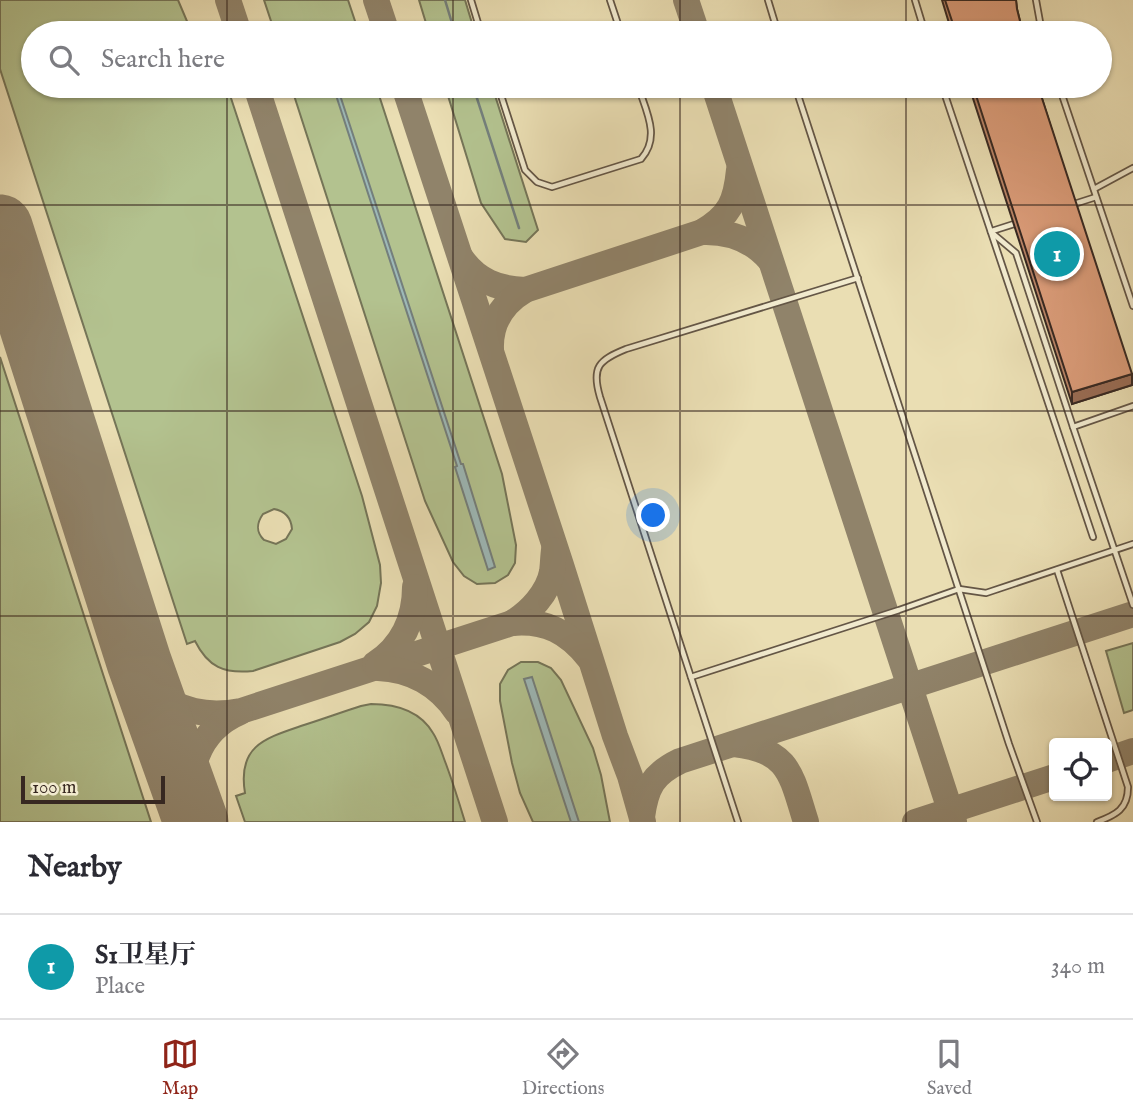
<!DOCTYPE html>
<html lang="en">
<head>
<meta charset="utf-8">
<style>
	:root { --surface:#fff; --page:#f2f2f3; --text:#2b2b33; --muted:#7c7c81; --line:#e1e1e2; --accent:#8f2418 }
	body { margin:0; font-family:"IM FELL English","Noto Serif SC",serif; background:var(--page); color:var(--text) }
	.controls { position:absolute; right:21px; bottom:21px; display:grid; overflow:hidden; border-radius:7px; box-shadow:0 2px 5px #0004 }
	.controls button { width:63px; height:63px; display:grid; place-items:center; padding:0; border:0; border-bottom:2px solid var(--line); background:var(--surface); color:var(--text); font:35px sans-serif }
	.scale { position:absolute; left:21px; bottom:18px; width:144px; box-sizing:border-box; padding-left:7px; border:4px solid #372821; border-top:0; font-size:19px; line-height:24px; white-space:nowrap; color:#372821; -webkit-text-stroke:5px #f1eace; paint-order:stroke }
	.you { position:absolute; left:654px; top:516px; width:24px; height:24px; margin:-18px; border:5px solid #fff; border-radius:50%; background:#1a73e8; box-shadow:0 0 0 10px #1a73e833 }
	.badge { display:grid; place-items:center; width:46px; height:46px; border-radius:50%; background:var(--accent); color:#fff; font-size:23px; font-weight:700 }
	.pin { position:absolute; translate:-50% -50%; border:4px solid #fff; box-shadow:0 2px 7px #0006 }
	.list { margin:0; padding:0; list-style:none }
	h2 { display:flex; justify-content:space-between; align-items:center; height:91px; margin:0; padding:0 28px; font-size:30px }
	h2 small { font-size:23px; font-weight:400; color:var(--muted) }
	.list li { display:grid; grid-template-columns:46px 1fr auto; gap:21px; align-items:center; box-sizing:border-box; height:105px; padding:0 28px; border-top:2px solid var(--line) }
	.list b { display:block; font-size:26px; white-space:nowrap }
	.list p { margin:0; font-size:23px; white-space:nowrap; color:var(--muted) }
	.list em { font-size:23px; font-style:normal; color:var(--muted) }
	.icon { flex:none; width:38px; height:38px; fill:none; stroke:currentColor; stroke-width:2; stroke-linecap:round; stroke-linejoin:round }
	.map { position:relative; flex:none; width:1133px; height:822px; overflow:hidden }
	.search { position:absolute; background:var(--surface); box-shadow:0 2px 5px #0004; left:21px; right:21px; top:21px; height:77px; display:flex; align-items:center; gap:18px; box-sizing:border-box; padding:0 24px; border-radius:38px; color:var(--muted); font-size:26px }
	.sheet { height:196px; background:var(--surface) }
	nav { display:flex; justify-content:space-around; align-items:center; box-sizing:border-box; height:98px; border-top:2px solid var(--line); background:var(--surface); font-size:19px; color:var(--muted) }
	nav a { display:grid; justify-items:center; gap:4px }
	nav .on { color:var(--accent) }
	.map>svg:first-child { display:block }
	.green { fill:#b3c28f; stroke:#757558; stroke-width:2; fill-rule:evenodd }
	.water { fill:#9db9b8; stroke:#747f7c; stroke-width:2 }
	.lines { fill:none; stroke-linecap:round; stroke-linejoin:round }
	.stream { stroke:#747f7c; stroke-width:2.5 }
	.taxiway { stroke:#90836a; stroke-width:26 }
	.runway { stroke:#90836a; stroke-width:65 }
	.service-casing { stroke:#645646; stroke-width:8 }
	.service { stroke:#f1eace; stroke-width:4.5 }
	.wall { fill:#bb8567; stroke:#372821; stroke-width:2 }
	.shaded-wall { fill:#996c54; stroke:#372821; stroke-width:2 }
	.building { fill:#da9b78; stroke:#372821; stroke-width:2 }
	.grid { fill:none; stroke:#372821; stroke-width:2; stroke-opacity:0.55 }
</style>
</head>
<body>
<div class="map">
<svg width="1133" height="822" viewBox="0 0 1133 822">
	<rect width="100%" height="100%" fill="#eadeb3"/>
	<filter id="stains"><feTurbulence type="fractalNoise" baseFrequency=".00286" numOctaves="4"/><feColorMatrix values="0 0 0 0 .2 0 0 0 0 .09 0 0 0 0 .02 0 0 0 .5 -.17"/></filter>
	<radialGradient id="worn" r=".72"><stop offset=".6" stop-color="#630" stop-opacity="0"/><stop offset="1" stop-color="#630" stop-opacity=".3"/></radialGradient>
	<g class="green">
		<path d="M0 0H178L192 33H33V86H227L362 496 380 565 381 583 377 606 369 622 355 634 340 642 253 671C224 674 208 667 195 641L187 644 0 69ZM274 509C285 511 291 517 292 529L286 539 276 544 264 540C256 532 256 524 263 514Z"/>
		<path d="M264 0H348L359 33H275Z"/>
		<path d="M419 0H465L475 33H429Z"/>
		<path d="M291 86H376L502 474 516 545 515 563 508 575 495 583 477 584 464 576 453 562 425 501Z"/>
		<path d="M445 86H492L538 230 526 242 505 239 481 203Z"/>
		<path d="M0 357 151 822H0Z"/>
		<path d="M1133 643V710L1124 713 1106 651Z"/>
		<path d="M521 662H538L551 668 561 680 593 748 601 775 610 822H533L520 793 512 763 500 701V684L508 670Z"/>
		<path d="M371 704C395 704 420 711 433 733 439 742 442 754 446 764 453 783 459 802 465 822H245L236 796 245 793C237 745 266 738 304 725 323 719 342 712 361 706Z"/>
	</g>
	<g class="water">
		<path d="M333 86H337L461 464H463L495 567 488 570 455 467 457 466Z"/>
		<path d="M532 677 579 822H571L524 679Z"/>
	</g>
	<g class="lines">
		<g class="stream">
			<path d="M445 0 455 33"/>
			<path d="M473 86 519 228"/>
		</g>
		<g class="taxiway">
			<path d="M228 0 239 33"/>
			<path d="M376 0 387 33"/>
			<path d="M686 0 697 33"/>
			<path d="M256 86 495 822"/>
			<path d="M404 86 561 565 615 736 630 776 643 822"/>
			<path d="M714 86 954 822"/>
			<path d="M702 232C729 231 752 239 770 260"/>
			<path d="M461 258C477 281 498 289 525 290"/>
			<path d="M491 349C490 322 503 303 525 290L702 232C730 216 736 201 739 170"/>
			<path d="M512 623C530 612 548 593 552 572 553 565 553 557 554 550"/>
			<path d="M139 662C143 670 147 680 153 687 176 713 210 717 241 711L512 623C546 620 568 632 589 658"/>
			<path d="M375 664C402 647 415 619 415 587"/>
			<path d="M378 668C411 669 439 685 457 712"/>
			<path d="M734 744C790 750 791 775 806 822"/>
			<path d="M1107 760 1133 751"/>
			<path d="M194 817C185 774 196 731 240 712"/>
			<path d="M642 817C646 787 653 774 680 761L1133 614"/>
			<path d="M915 822 1054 777"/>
		</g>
		<path class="runway" d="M0 227 139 662 196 822"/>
		<g class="service-casing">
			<g id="service">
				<path d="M471 0 481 33"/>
				<path d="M610 0 621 33"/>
				<path d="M768 0 778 33"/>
				<path d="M915 0 925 33"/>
				<path d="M1036 0 1042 33"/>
				<path d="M498 86 525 170 537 182 552 187 641 159C661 137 646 111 638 86"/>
				<path d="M795 86 1009 744 1037 822"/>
				<path d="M942 86 1093 537"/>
				<path d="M1059 86 1133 306"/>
				<path d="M1094 189 1133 168"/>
				<path d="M1071 205 1096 197"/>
				<path d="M992 231 1017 223"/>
				<path d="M991 232 1016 253 1073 427 1133 605"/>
				<path d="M1073 427 1133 406"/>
				<path d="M1057 570 1128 787C1128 809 1116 815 1097 822"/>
				<path d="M691 677 899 610 959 589 986 593 1133 544"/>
				<path d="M738 822 600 397C591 367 599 360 626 349L858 278"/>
			</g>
		</g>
		<use href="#service" class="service"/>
	</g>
	<g class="wall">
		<path d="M942 0H1016L1017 9 1023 33H952Z"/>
		<path d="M969 86H1038L1132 385 1072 404Z"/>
	</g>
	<path class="shaded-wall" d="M1132 374V385L1072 404V392Z"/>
	<g class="building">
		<path d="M945 0H1016L1017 9 1023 33H956Z"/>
		<path d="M973 86H1038L1132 374 1072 392Z"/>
	</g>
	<path class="grid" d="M227 0V33M453 0V33M680 0V33M906 0V33M227 86V822M453 86V822M680 86V822M906 86V822M0 205H1133M0 411H1133M0 616H1133"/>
	<rect width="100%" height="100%" filter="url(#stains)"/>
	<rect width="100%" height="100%" fill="url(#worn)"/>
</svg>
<div class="controls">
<button><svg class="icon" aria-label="locate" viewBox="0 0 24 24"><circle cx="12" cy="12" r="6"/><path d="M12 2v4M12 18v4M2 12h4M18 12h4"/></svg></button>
</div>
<div class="scale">100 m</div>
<div class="you"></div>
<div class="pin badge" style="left:1057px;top:254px;background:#0f9aa8">1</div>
<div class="search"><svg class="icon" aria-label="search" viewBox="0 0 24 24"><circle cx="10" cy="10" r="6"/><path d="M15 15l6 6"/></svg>Search here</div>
</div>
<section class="sheet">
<h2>Nearby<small></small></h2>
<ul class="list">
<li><span class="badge" style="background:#0f9aa8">1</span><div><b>S1卫星厅</b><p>Place</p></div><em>340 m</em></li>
</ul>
</section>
<nav>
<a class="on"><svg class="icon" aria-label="map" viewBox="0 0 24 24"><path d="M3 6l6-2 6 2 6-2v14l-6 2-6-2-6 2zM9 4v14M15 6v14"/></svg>Map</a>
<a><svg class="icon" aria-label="directions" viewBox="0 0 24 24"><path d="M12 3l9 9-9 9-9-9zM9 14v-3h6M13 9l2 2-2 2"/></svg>Directions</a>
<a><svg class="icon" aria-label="saved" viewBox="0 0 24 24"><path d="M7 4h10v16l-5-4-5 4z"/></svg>Saved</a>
</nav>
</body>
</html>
